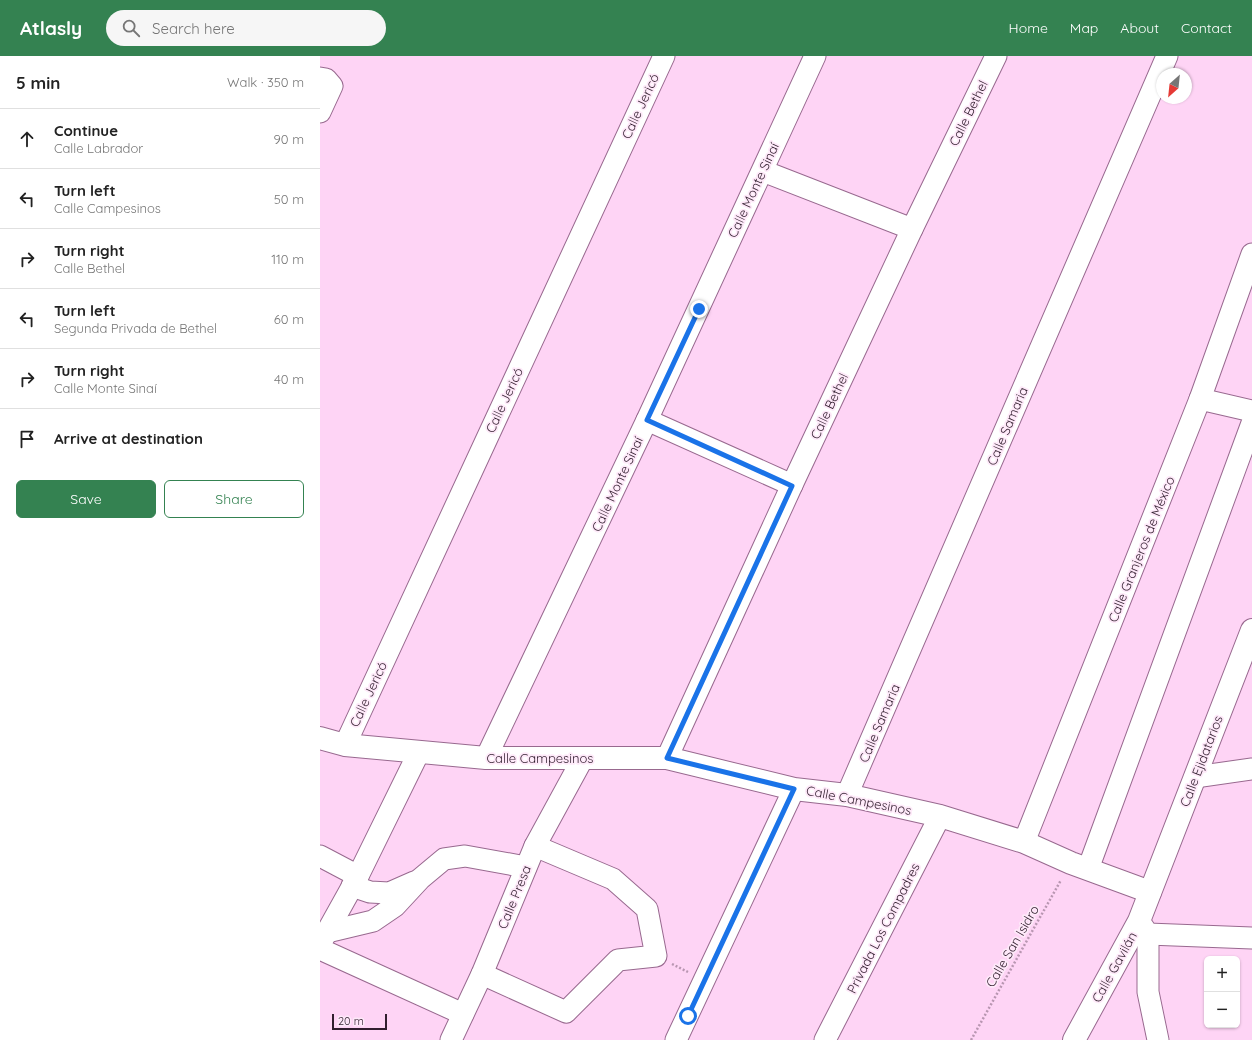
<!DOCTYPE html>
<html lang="en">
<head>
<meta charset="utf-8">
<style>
	:root { --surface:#fff; --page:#f6f6f6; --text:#222; --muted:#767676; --line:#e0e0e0; --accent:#348251 }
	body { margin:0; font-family:Quicksand,sans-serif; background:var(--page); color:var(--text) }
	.controls { position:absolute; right:12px; bottom:12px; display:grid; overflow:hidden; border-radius:6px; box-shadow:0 1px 3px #0004 }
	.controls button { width:36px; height:36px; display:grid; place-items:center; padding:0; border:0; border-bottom:1px solid var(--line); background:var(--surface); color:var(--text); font:20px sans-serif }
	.compass { position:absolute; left:836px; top:12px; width:36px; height:36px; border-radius:50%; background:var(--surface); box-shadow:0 1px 3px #0004; rotate:207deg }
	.scale { position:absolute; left:12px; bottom:10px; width:55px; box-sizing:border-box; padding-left:4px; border:2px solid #311e2e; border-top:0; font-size:11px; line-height:14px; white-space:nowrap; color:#311e2e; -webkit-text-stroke:3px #fee9f9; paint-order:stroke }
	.stop { position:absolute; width:12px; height:12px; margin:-9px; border:3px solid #1a73e8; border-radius:50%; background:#fff }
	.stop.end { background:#1a73e8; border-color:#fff; box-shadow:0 1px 4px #0008 }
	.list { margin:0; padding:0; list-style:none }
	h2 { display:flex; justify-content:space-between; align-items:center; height:52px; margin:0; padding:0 16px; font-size:17px }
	h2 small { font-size:13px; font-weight:400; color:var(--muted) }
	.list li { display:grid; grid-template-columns:26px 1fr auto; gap:12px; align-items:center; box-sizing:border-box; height:60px; padding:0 16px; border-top:1px solid var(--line) }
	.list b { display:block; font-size:15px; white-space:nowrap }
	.list p { margin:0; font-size:13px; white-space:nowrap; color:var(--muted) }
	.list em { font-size:13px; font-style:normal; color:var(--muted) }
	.actions { display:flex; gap:8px; padding:12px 16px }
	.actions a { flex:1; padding:9px 0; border:1px solid var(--accent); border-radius:6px; text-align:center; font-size:14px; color:var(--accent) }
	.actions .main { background:var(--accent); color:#fff }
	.icon { flex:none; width:22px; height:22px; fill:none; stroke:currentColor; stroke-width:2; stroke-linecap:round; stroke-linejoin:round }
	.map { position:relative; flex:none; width:932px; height:984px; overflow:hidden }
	header { display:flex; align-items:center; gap:24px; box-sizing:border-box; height:56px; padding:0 20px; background:var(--accent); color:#fff }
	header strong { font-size:19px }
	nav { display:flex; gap:22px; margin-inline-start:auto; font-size:14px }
	.search { width:280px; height:36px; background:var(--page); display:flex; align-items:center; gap:10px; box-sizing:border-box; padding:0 14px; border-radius:22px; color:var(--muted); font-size:15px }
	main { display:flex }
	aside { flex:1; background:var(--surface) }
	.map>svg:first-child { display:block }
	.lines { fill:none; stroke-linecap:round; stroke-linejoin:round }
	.street-casing { stroke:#98698f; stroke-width:23 }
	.secondary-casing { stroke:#98698f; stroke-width:24 }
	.path { stroke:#b896b1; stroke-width:2.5; stroke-dasharray:2 2; stroke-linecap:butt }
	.street { stroke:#fff; stroke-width:21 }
	.secondary { stroke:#fff; stroke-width:22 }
	.route { stroke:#1a73e8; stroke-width:5 }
	.labels { text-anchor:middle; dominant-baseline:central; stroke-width:3.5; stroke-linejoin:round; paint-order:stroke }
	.street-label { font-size:13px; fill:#311e2e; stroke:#fee9f9 }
</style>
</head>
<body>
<header>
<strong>Atlasly</strong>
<div class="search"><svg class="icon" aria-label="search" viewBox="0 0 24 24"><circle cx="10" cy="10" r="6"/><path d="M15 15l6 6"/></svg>Search here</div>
<nav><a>Home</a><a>Map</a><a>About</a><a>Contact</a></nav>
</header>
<main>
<aside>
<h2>5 min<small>Walk · 350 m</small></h2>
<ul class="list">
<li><svg class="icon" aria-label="ahead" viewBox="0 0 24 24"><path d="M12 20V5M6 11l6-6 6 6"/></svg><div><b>Continue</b><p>Calle Labrador</p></div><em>90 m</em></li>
<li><svg class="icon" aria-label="left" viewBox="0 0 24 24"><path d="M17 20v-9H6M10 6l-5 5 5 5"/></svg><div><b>Turn left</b><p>Calle Campesinos</p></div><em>50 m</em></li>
<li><svg class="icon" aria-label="right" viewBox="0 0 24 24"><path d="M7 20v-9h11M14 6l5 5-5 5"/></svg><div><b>Turn right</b><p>Calle Bethel</p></div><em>110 m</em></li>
<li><svg class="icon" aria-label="left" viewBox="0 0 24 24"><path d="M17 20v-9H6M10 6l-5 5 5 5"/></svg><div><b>Turn left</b><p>Segunda Privada de Bethel</p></div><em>60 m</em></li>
<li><svg class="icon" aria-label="right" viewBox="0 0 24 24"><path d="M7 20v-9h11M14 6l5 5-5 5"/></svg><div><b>Turn right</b><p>Calle Monte Sinaí</p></div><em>40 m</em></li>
<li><svg class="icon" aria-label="arrive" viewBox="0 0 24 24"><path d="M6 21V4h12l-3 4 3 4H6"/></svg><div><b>Arrive at destination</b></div></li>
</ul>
<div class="actions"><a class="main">Save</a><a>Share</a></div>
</aside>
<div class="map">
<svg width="932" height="984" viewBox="0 0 932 984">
	<rect width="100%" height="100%" fill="#fed4f5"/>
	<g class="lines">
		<g class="street-casing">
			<g id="street">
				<path d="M0 22 6 23 12 30 0 56"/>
				<path d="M443 115 592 173"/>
				<path d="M880 343 932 355"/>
				<path d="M327 364 472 429"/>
				<path d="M25 689 344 0"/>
				<path d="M166 702 327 364 495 0"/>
				<path d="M347 702 472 429 592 173 676 0"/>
				<path d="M875 721 932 713"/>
				<path d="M527 739 847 0"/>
				<path d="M704 786 880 343 932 198"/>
				<path d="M0 800 38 820"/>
				<path d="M768 813 932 367"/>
				<path d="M32 830 50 836 69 837 94 826"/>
				<path d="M819 865 828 878 932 882"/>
				<path d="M7 876 53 865 75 850 100 823 124 803 145 800 206 811"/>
				<path d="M828 878V936L838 984"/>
				<path d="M3 883 38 820 99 696"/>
				<path d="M0 893 143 958"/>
				<path d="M162 918 246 956 298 904 336 900 327 853 293 823 215 790"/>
				<path d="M131 984 162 918 215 790 263 702"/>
				<path d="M356 984 474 733"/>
				<path d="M505 984 620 760"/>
			</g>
		</g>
		<g class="secondary-casing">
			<g id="secondary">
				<path d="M0 682 25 689 166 702H347L474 733 527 739 620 760 704 786 751 807 830 836"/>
				<path d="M754 984 819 865 932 574"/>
			</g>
		</g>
		<g class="path">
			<path d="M352 908 368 916"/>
			<path d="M651 984 741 824"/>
		</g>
		<use href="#street" class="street"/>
		<use href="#secondary" class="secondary"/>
	</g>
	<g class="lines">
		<path class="route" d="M368 960 474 733 347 702 472 430 327 364 379 253"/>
	</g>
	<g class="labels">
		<g class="street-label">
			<text transform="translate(320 50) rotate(-65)">Calle Jericó</text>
			<text transform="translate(648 57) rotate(-64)">Calle Bethel</text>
			<text transform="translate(433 134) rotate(-65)">Calle Monte Sinaí</text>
			<text transform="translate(184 344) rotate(-65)">Calle Jericó</text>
			<text transform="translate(509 350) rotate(-65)">Calle Bethel</text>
			<text transform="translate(687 370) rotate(-67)">Calle Samaria</text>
			<text transform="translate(297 428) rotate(-65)">Calle Monte Sinaí</text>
			<text transform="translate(821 493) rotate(-68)">Calle Granjeros de México</text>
			<text transform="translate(48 638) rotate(-65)">Calle Jericó</text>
			<text transform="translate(559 667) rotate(-67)">Calle Samaria</text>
			<text x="220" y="702">Calle Campesinos</text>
			<text transform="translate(881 705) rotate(-69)">Calle Ejidatarios</text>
			<text transform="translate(539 744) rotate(11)">Calle Campesinos</text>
			<text transform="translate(194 841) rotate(-68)">Calle Presa</text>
			<text transform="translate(563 872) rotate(-63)">Privada Los Compadres</text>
			<text transform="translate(692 890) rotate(-60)">Calle San Isidro</text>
			<text transform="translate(794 911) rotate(-61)">Calle Gavilán</text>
		</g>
	</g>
</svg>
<div class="controls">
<button>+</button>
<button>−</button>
</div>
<svg class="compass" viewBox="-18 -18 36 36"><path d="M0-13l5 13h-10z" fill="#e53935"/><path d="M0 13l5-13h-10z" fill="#767676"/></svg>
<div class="scale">20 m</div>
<div class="stop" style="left:368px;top:960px"></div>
<div class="stop end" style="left:379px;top:253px"></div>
</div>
</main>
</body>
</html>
